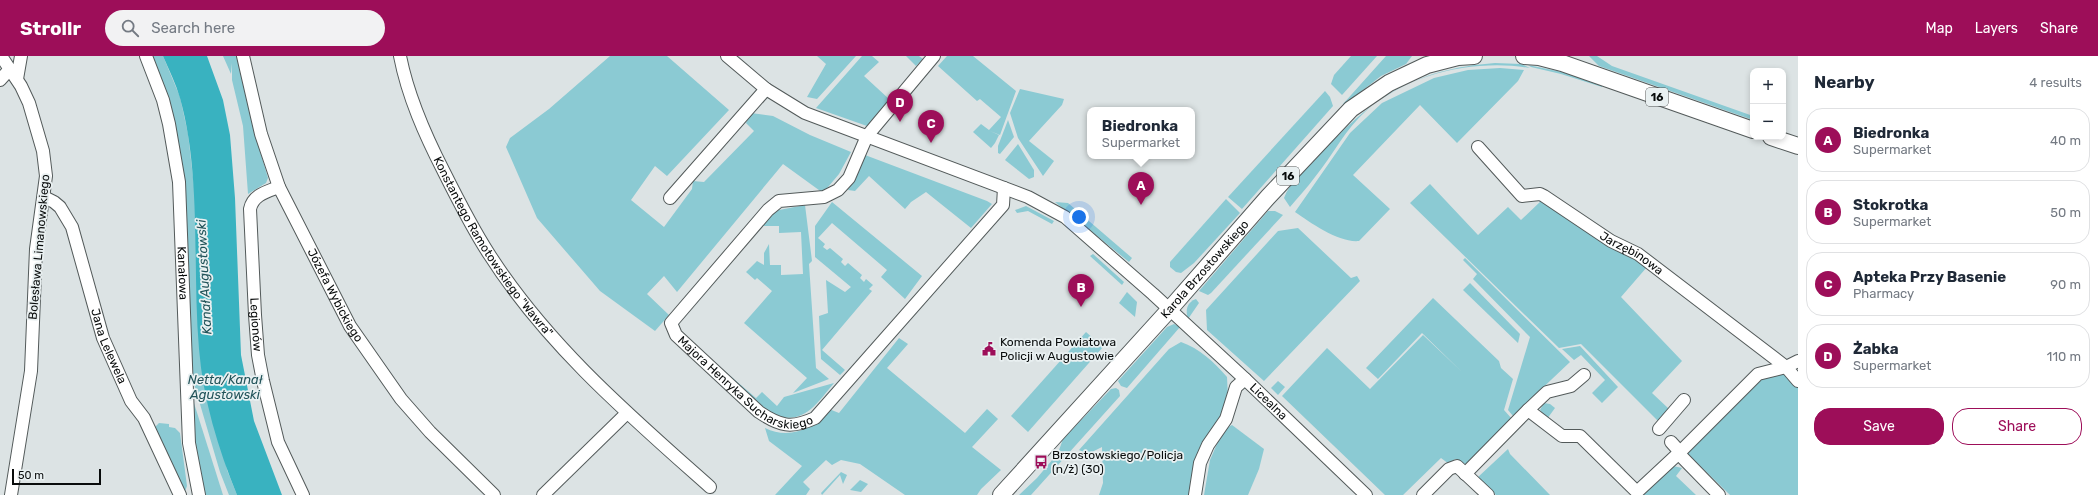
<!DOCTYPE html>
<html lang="en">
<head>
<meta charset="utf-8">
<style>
	:root { --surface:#fff; --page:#f2f2f3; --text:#1f2937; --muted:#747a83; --line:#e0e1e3; --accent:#9d0e59 }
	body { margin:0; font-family:Rubik,sans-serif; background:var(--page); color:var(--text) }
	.controls { position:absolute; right:12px; top:12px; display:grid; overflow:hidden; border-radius:8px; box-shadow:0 2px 6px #0003 }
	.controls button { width:36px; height:36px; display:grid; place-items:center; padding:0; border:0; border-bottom:1px solid var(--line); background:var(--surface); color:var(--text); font:20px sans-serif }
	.scale { position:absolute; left:12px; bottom:10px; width:89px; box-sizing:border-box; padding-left:4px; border:2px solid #090c0c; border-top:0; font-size:11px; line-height:14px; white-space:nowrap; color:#090c0c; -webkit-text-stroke:3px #e9f0f1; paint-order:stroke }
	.you { position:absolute; left:1079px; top:161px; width:14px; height:14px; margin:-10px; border:3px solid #fff; border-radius:50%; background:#1a73e8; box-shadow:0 0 0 6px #1a73e833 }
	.badge { display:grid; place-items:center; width:26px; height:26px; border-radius:50%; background:var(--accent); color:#fff; font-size:13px; font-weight:700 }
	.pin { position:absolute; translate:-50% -33px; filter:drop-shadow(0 1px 2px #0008) }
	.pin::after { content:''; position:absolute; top:21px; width:14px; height:12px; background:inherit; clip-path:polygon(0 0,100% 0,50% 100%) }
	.popup { position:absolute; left:1087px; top:51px; width:108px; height:52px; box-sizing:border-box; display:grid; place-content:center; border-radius:8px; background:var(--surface); filter:drop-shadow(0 1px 3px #0005); font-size:13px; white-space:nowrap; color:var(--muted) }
	.popup b { font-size:15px; color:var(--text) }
	.popup::after { content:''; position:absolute; left:50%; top:100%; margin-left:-8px; border:8px solid transparent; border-top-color:var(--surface) }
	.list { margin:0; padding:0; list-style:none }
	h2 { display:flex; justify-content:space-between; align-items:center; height:52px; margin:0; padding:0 16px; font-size:17px }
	h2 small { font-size:13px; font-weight:400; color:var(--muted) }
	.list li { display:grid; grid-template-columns:26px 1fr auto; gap:12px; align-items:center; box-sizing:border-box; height:64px; margin:0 8px 8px; padding:0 8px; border:1px solid var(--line); border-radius:16px }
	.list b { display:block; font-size:15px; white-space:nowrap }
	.list p { margin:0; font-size:13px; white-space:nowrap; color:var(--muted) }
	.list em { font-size:13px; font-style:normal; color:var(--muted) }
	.actions { display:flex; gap:8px; padding:12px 16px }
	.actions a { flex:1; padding:9px 0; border:1px solid var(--accent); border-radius:16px; text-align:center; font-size:14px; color:var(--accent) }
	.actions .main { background:var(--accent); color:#fff }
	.icon { flex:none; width:22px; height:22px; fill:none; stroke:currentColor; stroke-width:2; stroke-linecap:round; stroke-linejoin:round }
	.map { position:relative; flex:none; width:1798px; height:439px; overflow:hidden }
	header { display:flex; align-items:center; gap:24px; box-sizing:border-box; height:56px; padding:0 20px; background:var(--accent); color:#fff }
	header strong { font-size:19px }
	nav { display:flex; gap:22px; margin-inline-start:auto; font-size:14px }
	.search { width:280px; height:36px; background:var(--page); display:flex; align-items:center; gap:10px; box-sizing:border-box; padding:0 14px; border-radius:22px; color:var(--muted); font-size:15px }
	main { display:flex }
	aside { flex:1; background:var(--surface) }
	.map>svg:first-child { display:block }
	.green { fill:#8bcad3 }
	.water { fill:#39b2c0 }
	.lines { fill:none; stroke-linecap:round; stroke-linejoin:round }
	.minor-casing { stroke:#535a5a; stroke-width:14 }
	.major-casing { stroke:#535a5a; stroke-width:18 }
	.minor { stroke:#fff; stroke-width:12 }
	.major { stroke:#fff; stroke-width:16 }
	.labels { text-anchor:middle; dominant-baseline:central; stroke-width:3.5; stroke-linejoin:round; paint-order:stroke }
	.shield { fill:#e9f0f1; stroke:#4c5051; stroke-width:1 }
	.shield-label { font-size:11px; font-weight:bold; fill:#090c0c }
	.street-label { font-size:12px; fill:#090c0c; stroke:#e9f0f1 }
	.poi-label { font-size:12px; fill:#090c0c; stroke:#e9f0f1; text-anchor:start }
	.water-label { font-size:13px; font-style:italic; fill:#215359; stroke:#e9f0f1 }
</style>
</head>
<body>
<header>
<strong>Strollr</strong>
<div class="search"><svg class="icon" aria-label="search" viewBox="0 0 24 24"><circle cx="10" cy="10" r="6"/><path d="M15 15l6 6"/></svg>Search here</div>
<nav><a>Map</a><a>Layers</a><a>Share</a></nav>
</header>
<main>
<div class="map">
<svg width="1798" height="439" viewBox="0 0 1798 439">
	<rect width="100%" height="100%" fill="#dce3e4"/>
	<g class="green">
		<path d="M152 0H163L180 41 188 78 227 414 237 439H229L220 416 192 321 184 126 175 67Z"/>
		<path d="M223 0H239L257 85 268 122 266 127 248 138 243 70 232 24V7L231 18Z"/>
		<path d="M610 0H667L729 54 667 120 655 110 631 144 664 171 692 133 693 125 704 126 754 75 746 67 751 57 773 60 810 79 851 96 839 118 823 137 783 108 677 236 664 220 647 238 669 259 655 275 600 235 537 162 506 91 510 82 549 53Z"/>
		<path d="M817 0H856L817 43 807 41 826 8Z"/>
		<path d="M862 0H872L879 6 864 20 889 43 867 70 816 52Z"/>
		<path d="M906 0H919L923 3 916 10Z"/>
		<path d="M947 0H973L1016 35 1000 79 990 75 999 79 995 87 991 92 973 76 981 68 989 74 1001 61 980 43 977 45 938 10Z"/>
		<path d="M1351 0H1377L1342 39 1331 28 1334 19Z"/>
		<path d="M1386 0H1412L1406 8 1381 20 1344 49 1343 48Z"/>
		<path d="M1589 0H1597L1612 10 1753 60V64L1599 10Z"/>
		<path d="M1495 7 1521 8 1530 12C1476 3 1409 17 1367 54 1345 73 1333 99 1315 121 1307 132 1298 141 1290 151L1284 142C1289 127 1306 114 1317 102 1370 43 1413 13 1495 7Z"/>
		<path d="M1528 9 1562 16 1602 30V31L1561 18 1531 11Z"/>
		<path d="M1500 12 1524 14 1518 25 1457 87 1420 49 1353 119 1390 153 1359 185C1339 187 1311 167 1295 156L1350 77 1382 47 1434 22 1468 14Z"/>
		<path d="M1020 33 1064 43 1062 49 1029 85 1054 105 1043 120 1018 82 1010 57Z"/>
		<path d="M1325 35 1330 41 1333 50 1242 153 1228 141Z"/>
		<path d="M1008 64 1014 81 1000 98 998 97V90Z"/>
		<path d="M1018 88 1034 114V121L1029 123 1005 104Z"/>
		<path d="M865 99 987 145 992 148 971 172 926 136 911 146 905 153 869 120 855 135 848 134Z"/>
		<path d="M1430 128 1478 179 1508 151 1521 164 1541 145 1558 153 1647 211 1621 241 1682 305 1652 337 1669 353 1659 366 1581 288 1559 292 1410 147Z"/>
		<path d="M1226 143 1240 157 1194 207 1181 217 1176 216 1170 211V206Z"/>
		<path d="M832 146 922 220 905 243 881 221 887 214 832 167 818 182 825 188 823 191 827 194 830 192 843 203 841 206 845 210 848 207 862 219 860 222 864 226 866 223 873 229 869 233 872 235 822 294 845 314 840 319 821 303 819 260 828 257 826 224 845 236 851 231 815 201V170Z"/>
		<path d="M1055 146 1068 147 1132 202 1129 206Z"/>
		<path d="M805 149 812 205 809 208 816 312 829 323 793 337 807 322 744 267 772 235 757 222 755 224 746 216 757 205 764 209V197L769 188 770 209H781V219L803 218 801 176 779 177V170H763L774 155Z"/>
		<path d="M1026 150 1054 165 1052 168 1028 155 1017 157 1015 154Z"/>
		<path d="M1268 155H1275L1283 159 1211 237 1208 239 1199 235Z"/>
		<path d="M1298 172 1351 222 1357 220 1360 225 1264 325 1207 274 1206 254 1278 175Z"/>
		<path d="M1093 198 1124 226 1122 229 1090 200Z"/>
		<path d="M1465 202 1570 306 1513 360 1508 354 1530 281 1473 223 1477 218 1463 204Z"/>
		<path d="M1470 227 1520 278 1518 287 1463 234Z"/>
		<path d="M1127 236 1137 246 1135 261 1119 247Z"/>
		<path d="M1433 242 1499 305 1501 312 1513 323 1504 354 1512 363 1471 406 1465 408 1455 403 1449 408 1441 402 1403 439H1385L1282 340 1327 292 1370 333 1423 279 1462 316 1422 277 1378 323 1366 312Z"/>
		<path d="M1196 243 1199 247 1188 263C1185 254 1187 246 1196 243Z"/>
		<path d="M1174 268 1180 271 1127 332 1121 330 1118 325 1167 271Z"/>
		<path d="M1086 276 1103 291 1028 376 1011 360Z"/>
		<path d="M899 282 908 288 887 312 965 377 987 353 998 363 972 391 1001 414 981 433 977 439H905L860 408 841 404 832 409 826 404 803 426 810 433 806 439H775L802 410 769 385 765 372C789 384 814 373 829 353L839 357Z"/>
		<path d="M1181 286C1199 292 1215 307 1227 321L1228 342 1190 439H1099L1103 427 1102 391 1088 398 1079 394 1169 293Z"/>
		<path d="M692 287 756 342 762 336 777 350 784 341 834 327C814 351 803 371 768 357Z"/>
		<path d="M1580 290 1618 331 1602 347 1592 337 1605 324 1581 299 1574 304 1562 293Z"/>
		<path d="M1786 311 1798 327V439H1730L1685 395 1758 318Z"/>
		<path d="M1278 325 1285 331 1278 339 1271 332Z"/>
		<path d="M1116 332 1119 334 1120 340 1031 439H1019L1037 422 1058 397 1063 383 1111 333Z"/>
		<path d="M193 344 223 439H205L195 387Z"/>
		<path d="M1544 347 1550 348 1555 352 1547 363 1540 354Z"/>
		<path d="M159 367 169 368V371L175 372 180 377 187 430 184 438 154 372Z"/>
		<path d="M1232 369 1264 393 1259 413 1248 439H1204L1210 404 1223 374Z"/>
		<path d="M1508 393 1510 398 1550 439H1496L1477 422Z"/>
		<path d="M1673 410 1682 412 1676 420 1696 439H1642Z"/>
		<path d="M841 416 847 419 843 428 840 419 822 439 821 437Z"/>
		<path d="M860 424 868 428 861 436 850 434Z"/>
	</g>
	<path class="water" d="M163 0H207L223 44 230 79 235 142 241 299 254 365 282 439H237C218 392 203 343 199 293 192 212 202 121 180 42 176 28 169 14 163 0Z"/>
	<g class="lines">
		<g class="minor-casing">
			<g id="minor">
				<path d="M1 0 21 30 29 47 43 95 46 120 36 193 31 315 11 439"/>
				<path id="s1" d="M146 0 163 44 169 68 179 126 189 387 199 439"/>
				<path id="s2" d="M243 0 261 78 279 131 350 270 401 343 430 376 494 439"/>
				<path id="s3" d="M400 0C408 41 425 79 444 116 458 144 472 172 489 198 547 289 630 360 710 431"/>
				<path id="s4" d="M727 0 766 33 805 57 1028 141 1065 161 1153 238 1245 323 1366 439"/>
				<path id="s5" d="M934 0 867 80 849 122 838 134 824 141 779 145 768 154 671 267 676 279 759 356C780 370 791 373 815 362L1003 149 1004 132"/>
				<path d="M17 23 21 0"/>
				<path d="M0 24 10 13"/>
				<path id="s6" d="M1478 91 1522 140 1540 138 1544 140 1611 185 1638 198 1786 311 1798 325"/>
				<path id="s7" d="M279 131C266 136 253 139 250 153L255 259 258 299 263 325 278 386 303 439"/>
				<path id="s8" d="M44 141 54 146 60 151 72 171 103 282 131 345 144 362 180 439"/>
				<path d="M670 142 766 33"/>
				<path d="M1528 354 1547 336 1571 330 1584 319"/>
				<path d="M1659 373 1684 344"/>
				<path d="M1671 386 1680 396"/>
				<path d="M1679 398 1719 439"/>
				<path d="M1465 418 1528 354 1562 380H1580L1637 436 1680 396 1758 318 1786 311 1798 305"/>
				<path d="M543 439 627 357"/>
				<path d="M1195 439 1200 407 1208 389 1226 363 1236 331 1245 323"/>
				<path d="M1423 439 1449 413 1457 410 1488 439"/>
			</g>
		</g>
		<g class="major-casing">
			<g id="major">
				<path d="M1524 0 1539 1 1562 7 1753 74"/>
				<path d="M1771 81 1798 90"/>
				<path id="s9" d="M1001 439 1169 254 1268 141 1351 53 1389 27 1427 9 1458 1 1474 0"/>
			</g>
		</g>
		<use href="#minor" class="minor"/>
		<use href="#major" class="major"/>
	</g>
	<defs>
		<g id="civic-bare" transform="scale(1.08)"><path d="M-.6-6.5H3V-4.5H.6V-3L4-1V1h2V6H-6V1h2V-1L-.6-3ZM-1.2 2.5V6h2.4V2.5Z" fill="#9d0e59" stroke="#e9f0f1" stroke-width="2.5" paint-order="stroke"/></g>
		<g id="bus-bare" transform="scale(1.08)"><path d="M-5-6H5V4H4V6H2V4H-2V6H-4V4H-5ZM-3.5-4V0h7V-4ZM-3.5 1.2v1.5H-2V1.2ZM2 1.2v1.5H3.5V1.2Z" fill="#9d0e59" stroke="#e9f0f1" stroke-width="2.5" paint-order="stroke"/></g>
	</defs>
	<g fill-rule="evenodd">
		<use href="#civic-bare" x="989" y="293"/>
		<use href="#bus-bare" x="1041" y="406"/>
	</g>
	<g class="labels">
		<g class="shield">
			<rect x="1646" y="32" width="22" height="18" rx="3"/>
			<rect x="1277" y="111" width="22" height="18" rx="3"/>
		</g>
		<g class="shield-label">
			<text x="1657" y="41">16</text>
			<text x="1288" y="120">16</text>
		</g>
		<g class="street-label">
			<text stroke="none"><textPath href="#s3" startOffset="214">Konstantego Ramotowskiego "Wawra"</textPath></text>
			<text transform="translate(39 191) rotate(-85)">Bolesława Limanowskiego</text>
			<text stroke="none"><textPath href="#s6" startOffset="193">Jarzębinowa</textPath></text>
			<text stroke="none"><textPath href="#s9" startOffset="304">Karola Brzostowskiego</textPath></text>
			<text stroke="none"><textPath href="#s1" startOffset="222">Kanałowa</textPath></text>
			<text stroke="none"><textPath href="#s2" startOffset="258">Józefa Wybickiego</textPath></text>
			<text stroke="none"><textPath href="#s7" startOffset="154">Legionów</textPath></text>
			<text stroke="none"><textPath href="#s8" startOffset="167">Jana Lelewela</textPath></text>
			<text stroke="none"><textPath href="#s5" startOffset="491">Majora Henryka Sucharskiego</textPath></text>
			<text stroke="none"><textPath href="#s4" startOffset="652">Licealna</textPath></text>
		</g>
		<g class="poi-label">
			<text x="1000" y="286">Komenda Powiatowa<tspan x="1000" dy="14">Policji w Augustowie</tspan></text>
			<text x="1052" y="399">Brzostowskiego/Policja<tspan x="1052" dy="14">(n/ż) (30)</tspan></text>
		</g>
		<g class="water-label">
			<text transform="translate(204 221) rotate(-93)">Kanał Augustowski</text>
			<text x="225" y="323">Netta/Kanał<tspan x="225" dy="15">Agustowski</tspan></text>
		</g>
	</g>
</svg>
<div class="controls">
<button>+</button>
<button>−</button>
</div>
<div class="scale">50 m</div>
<div class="you"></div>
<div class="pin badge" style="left:1141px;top:149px">A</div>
<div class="popup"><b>Biedronka</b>Supermarket</div>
<div class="pin badge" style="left:1081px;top:251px">B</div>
<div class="pin badge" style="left:931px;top:87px">C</div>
<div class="pin badge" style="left:900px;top:66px">D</div>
</div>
<aside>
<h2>Nearby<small>4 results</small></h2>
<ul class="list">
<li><span class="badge">A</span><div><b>Biedronka</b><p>Supermarket</p></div><em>40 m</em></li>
<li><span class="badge">B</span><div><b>Stokrotka</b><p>Supermarket</p></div><em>50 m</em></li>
<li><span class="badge">C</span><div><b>Apteka Przy Basenie</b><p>Pharmacy</p></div><em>90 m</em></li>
<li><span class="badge">D</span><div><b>Żabka</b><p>Supermarket</p></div><em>110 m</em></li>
</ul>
<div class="actions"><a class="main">Save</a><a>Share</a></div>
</aside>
</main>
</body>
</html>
